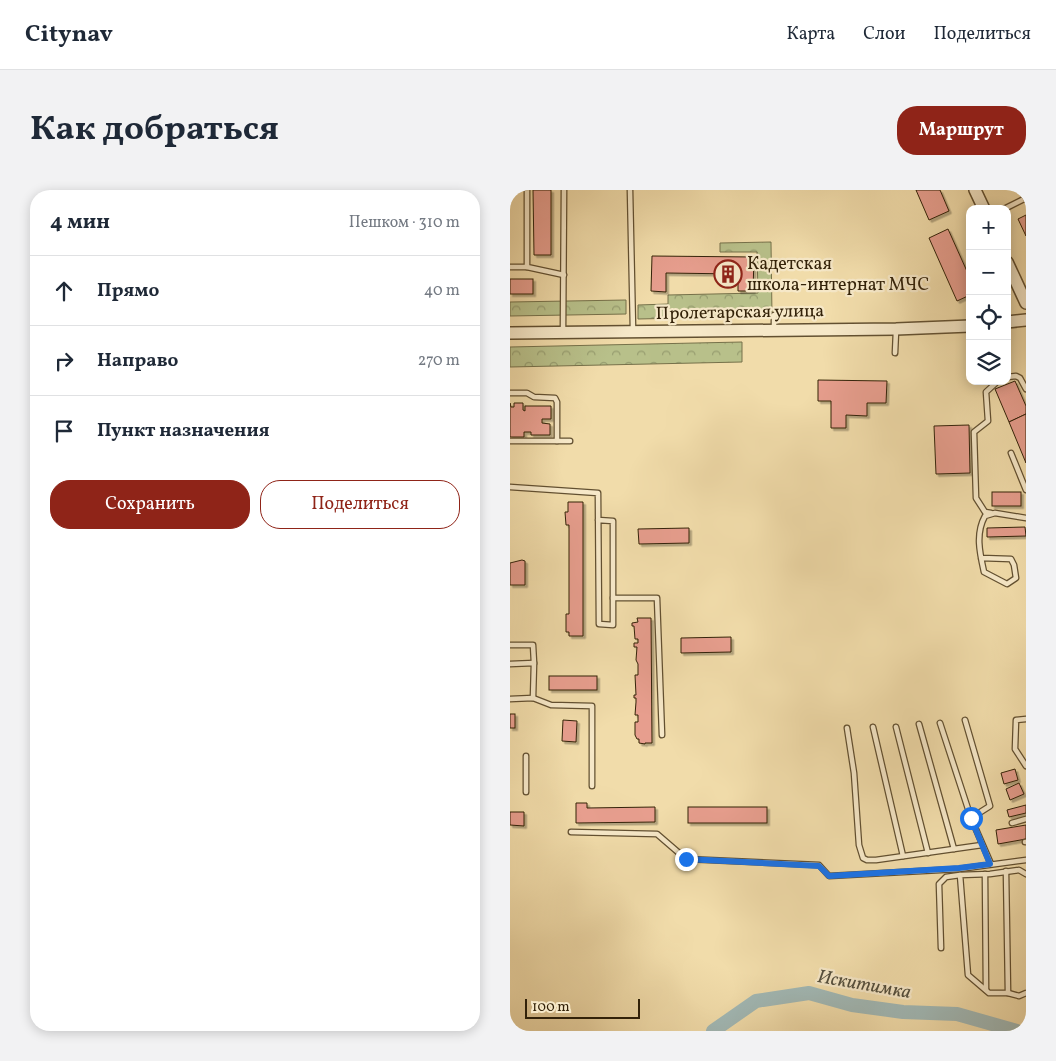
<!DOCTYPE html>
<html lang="ru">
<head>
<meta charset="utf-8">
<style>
	:root { --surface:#fff; --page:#f2f2f3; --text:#1f2937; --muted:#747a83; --line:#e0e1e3; --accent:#8f2418 }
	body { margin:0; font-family:Vollkorn,serif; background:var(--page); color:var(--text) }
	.controls { position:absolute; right:15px; top:15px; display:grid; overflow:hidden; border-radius:10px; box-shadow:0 2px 12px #0003 }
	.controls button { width:45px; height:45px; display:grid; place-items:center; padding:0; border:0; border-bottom:1px solid var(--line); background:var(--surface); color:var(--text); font:25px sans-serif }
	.scale { position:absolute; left:15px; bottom:12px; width:115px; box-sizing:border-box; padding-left:5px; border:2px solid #332209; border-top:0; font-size:14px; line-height:18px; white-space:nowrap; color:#332209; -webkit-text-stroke:4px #f6e8c8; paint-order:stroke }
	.stop { position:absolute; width:15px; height:15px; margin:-11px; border:4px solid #1a73e8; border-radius:50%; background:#fff }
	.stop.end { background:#1a73e8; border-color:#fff; box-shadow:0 1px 5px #0008 }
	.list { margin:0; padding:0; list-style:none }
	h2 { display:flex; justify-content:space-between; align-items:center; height:65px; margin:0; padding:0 20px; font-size:21px }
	h2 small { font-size:16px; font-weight:400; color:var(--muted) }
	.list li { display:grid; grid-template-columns:32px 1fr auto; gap:15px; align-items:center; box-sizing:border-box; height:70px; padding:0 20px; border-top:1px solid var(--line) }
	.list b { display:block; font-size:19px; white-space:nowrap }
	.list em { font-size:16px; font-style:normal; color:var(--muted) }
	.actions { display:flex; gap:10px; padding:15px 20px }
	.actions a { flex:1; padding:11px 0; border:1px solid var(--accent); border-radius:20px; text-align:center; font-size:18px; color:var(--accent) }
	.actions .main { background:var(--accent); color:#fff }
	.icon { flex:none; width:28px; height:28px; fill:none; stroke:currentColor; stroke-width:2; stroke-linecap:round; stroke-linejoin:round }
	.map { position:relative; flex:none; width:516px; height:841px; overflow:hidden; border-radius:20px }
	header { display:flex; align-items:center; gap:30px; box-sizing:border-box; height:70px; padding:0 25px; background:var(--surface); border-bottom:1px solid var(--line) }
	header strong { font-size:24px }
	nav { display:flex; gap:28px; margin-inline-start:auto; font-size:18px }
	.intro { display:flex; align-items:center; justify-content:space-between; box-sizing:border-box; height:120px; padding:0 30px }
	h1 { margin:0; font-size:35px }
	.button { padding:12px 22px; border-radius:20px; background:var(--accent); color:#fff; font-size:18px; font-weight:700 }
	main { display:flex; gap:30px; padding:0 30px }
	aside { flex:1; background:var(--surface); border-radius:20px; box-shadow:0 2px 12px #0003 }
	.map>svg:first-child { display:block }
	.forest { fill:url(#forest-crowns); stroke:#76714a }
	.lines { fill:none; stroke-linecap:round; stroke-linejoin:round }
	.river { stroke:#a1b8b5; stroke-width:14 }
	.building { fill:#e79e8e; stroke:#332209; filter:url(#shadow) }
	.service-casing { stroke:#625031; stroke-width:7 }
	.tertiary-casing { stroke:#625031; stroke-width:14 }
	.service { stroke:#f6e8c8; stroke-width:4.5 }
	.tertiary { stroke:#f6e8c8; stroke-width:11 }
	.route { stroke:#1a73e8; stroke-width:6 }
	.labels { text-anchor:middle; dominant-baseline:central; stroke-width:4.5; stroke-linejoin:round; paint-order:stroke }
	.poi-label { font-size:18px; fill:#332209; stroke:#f6e8c8; text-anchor:start }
	.street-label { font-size:18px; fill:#332209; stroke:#f6e8c8 }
	.water-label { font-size:19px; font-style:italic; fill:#544f3d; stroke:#f6e8c8 }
</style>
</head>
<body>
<header>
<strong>Citynav</strong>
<nav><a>Карта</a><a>Слои</a><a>Поделиться</a></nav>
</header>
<div class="intro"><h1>Как добраться</h1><a class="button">Маршрут</a></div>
<main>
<aside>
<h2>4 мин<small>Пешком · 310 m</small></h2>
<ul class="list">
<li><svg class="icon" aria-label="ahead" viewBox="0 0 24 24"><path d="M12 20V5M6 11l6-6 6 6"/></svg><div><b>Прямо</b></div><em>40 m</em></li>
<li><svg class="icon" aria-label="right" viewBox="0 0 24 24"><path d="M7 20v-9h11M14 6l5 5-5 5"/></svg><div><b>Направо</b></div><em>270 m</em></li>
<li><svg class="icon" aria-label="arrive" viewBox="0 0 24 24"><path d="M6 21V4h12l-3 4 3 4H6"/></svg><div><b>Пункт назначения</b></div></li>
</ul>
<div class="actions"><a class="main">Сохранить</a><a>Поделиться</a></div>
</aside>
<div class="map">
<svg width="516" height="841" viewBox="0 0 516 841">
	<defs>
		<pattern id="forest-crowns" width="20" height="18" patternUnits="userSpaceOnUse" patternTransform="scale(1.25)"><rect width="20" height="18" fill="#b8c08a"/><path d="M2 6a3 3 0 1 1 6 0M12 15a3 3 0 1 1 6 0" fill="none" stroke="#969c6f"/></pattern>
		<filter id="shadow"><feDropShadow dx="2.5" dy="2.5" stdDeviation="0" flood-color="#0004"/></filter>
	</defs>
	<rect width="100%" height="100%" fill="#f1dcaa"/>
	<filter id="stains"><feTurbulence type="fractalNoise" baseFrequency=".004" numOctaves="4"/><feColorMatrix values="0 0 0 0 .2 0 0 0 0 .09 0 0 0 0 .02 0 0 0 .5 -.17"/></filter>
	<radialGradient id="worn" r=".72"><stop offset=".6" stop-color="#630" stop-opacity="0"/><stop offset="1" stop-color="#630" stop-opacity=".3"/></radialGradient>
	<g class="forest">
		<path d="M261 52 262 126 128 129V115L158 114V105L248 103 247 62H210V53Z"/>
		<path d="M116 110V124L0 126V112Z"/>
		<path d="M232 152V172L0 177V157Z"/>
	</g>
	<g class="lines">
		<path class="river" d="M203 841 246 811 299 803 342 815 393 822 447 824 507 841"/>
	</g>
	<g class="building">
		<path d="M23 0H41V65H24Z"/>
		<path d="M406 0H430L439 21 419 30Z"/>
		<path d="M516 25V46L508 29Z"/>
		<path d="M438 39 460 88V105L447 111 419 48Z"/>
		<path d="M142 66 244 67 243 101H228V84L156 83V102L141 101Z"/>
		<rect x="0" y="89" width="23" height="15"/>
		<path d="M308 190 377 191 376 213H357V226L336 225V238H321V211H308Z"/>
		<path d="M505 191 516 216V224L499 232 485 199Z"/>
		<path d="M0 213 1 217H4V213H13V220L15 221V216H41V229H32V233L40 234V245H21V242H14V247H0Z"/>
		<path d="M516 224V273L499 232Z"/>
		<path d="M459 235 460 283 426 284 424 236Z"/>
		<rect x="482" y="302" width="29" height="14"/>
		<path d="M58 312H73V446H59V442H56V424H59V335H56L55 322H58Z"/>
		<path d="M515 337 516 346 477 347V338Z"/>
		<path d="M179 338V353L129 354 128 339Z"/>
		<path d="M12 370 15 371V395H0V373Z"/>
		<path d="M127 428H141L142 553H135V554L129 553V549H127L125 545V532H128V525H125L126 512V508H124V505H126L125 485H128V474L126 470 127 457H124V453H128V449H125L124 436H122V433L128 432Z"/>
		<path d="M221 447V462L171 463V448Z"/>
		<rect x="39" y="486" width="48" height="14"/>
		<rect x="0" y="524" width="5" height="14"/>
		<path d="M53 530 67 531 66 552 52 551Z"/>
		<path d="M505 579 508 590 494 594 491 583Z"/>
		<path d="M509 593 514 604 500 610 496 599Z"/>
		<path d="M66 613H77V618L145 617V632L66 633Z"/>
		<path d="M516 615V623L499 627 497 620Z"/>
		<rect x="178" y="617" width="79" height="16"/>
		<path d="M0 622H14V636L0 635Z"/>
		<path d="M516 635V649L488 654 486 640Z"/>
	</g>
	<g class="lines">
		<g class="service-casing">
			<g id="service">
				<path d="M17 0V77L54 85"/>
				<path d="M120 0 123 140"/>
				<path d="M494 19 516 8"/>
				<path d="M0 77H17"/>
				<path d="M264 125V139"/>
				<path d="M53 141 54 0"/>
				<path d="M385 163 386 141"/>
				<path d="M497 187 506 186 510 188 516 199"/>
				<path d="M0 203H17L24 207 45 208 47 212V251"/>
				<path d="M0 251H60"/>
				<path d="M501 263 516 300"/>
				<path d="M0 297 88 303 89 434 103 435V331L88 330"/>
				<path d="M481 323 475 322 466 308 464 242 478 231 476 202 488 191"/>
				<path d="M471 368 501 369 504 375 506 388 497 394 474 382C470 364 465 344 475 326L485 323 516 328"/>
				<path d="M103 408H147L152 545"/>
				<path d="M0 455H23L24 473"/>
				<path d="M0 474 24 473 23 508"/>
				<path d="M0 509 23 508 41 515 82 516V596"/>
				<path d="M516 529 506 530 505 559 516 576"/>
				<path d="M455 530 480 616 461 628 481 674"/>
				<path d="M430 533 461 628"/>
				<path d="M409 534 444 659"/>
				<path d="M363 537 393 666"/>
				<path d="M386 537 418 663"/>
				<path d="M337 538 344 583 349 655 353 668 357 670H366L472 655"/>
				<path d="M16 566V602"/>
				<path d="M502 633 516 629"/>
				<path d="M61 642 147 644 176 669 309 675 319 686 449 679 516 670"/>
				<path d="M515 652H516"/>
				<path d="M496 681 498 803"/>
				<path d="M475 684 476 800"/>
				<path d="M516 684 509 680 480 684 450 685 458 785 479 803H498L509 806 516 803"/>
				<path d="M431 758 429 694 436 687 450 685"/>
			</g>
		</g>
		<g class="tertiary-casing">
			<g id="tertiary">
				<path d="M465 0 474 19"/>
				<path d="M497 72 516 113"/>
				<path d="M497 132 516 130"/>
				<path d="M0 143 386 139 460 136"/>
			</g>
		</g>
		<use href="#service" class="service"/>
		<use href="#tertiary" class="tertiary"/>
	</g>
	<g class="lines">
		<path class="route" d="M176 669 309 676 319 686 449 678 480 674 461 628"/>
	</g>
	<defs>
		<g id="building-ring" transform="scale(1.4375)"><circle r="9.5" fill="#f6e8c8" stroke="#8f2418" stroke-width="1.5"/><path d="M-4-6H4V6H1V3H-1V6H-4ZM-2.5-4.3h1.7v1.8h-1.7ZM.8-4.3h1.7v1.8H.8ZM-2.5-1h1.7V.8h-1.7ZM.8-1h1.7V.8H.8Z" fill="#8f2418"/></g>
	</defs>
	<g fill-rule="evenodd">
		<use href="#building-ring" x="218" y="84"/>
	</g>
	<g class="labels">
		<g class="poi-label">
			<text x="237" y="74">Кадетская<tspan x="237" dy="21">школа-интернат МЧС</tspan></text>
		</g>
		<g class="street-label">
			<text transform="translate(230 123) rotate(-1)">Пролетарская улица</text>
		</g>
		<g class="water-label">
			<text transform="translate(354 795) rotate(10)">Искитимка</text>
		</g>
	</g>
	<rect width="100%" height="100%" filter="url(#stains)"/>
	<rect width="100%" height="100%" fill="url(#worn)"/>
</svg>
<div class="controls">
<button>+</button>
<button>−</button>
<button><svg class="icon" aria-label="locate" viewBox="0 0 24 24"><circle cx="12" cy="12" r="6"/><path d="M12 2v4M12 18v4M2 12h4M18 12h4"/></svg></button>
<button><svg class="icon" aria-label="layers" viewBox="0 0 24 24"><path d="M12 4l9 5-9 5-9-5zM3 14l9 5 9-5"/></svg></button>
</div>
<div class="scale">100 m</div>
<div class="stop" style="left:461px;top:628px"></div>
<div class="stop end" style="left:176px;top:669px"></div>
</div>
</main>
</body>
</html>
